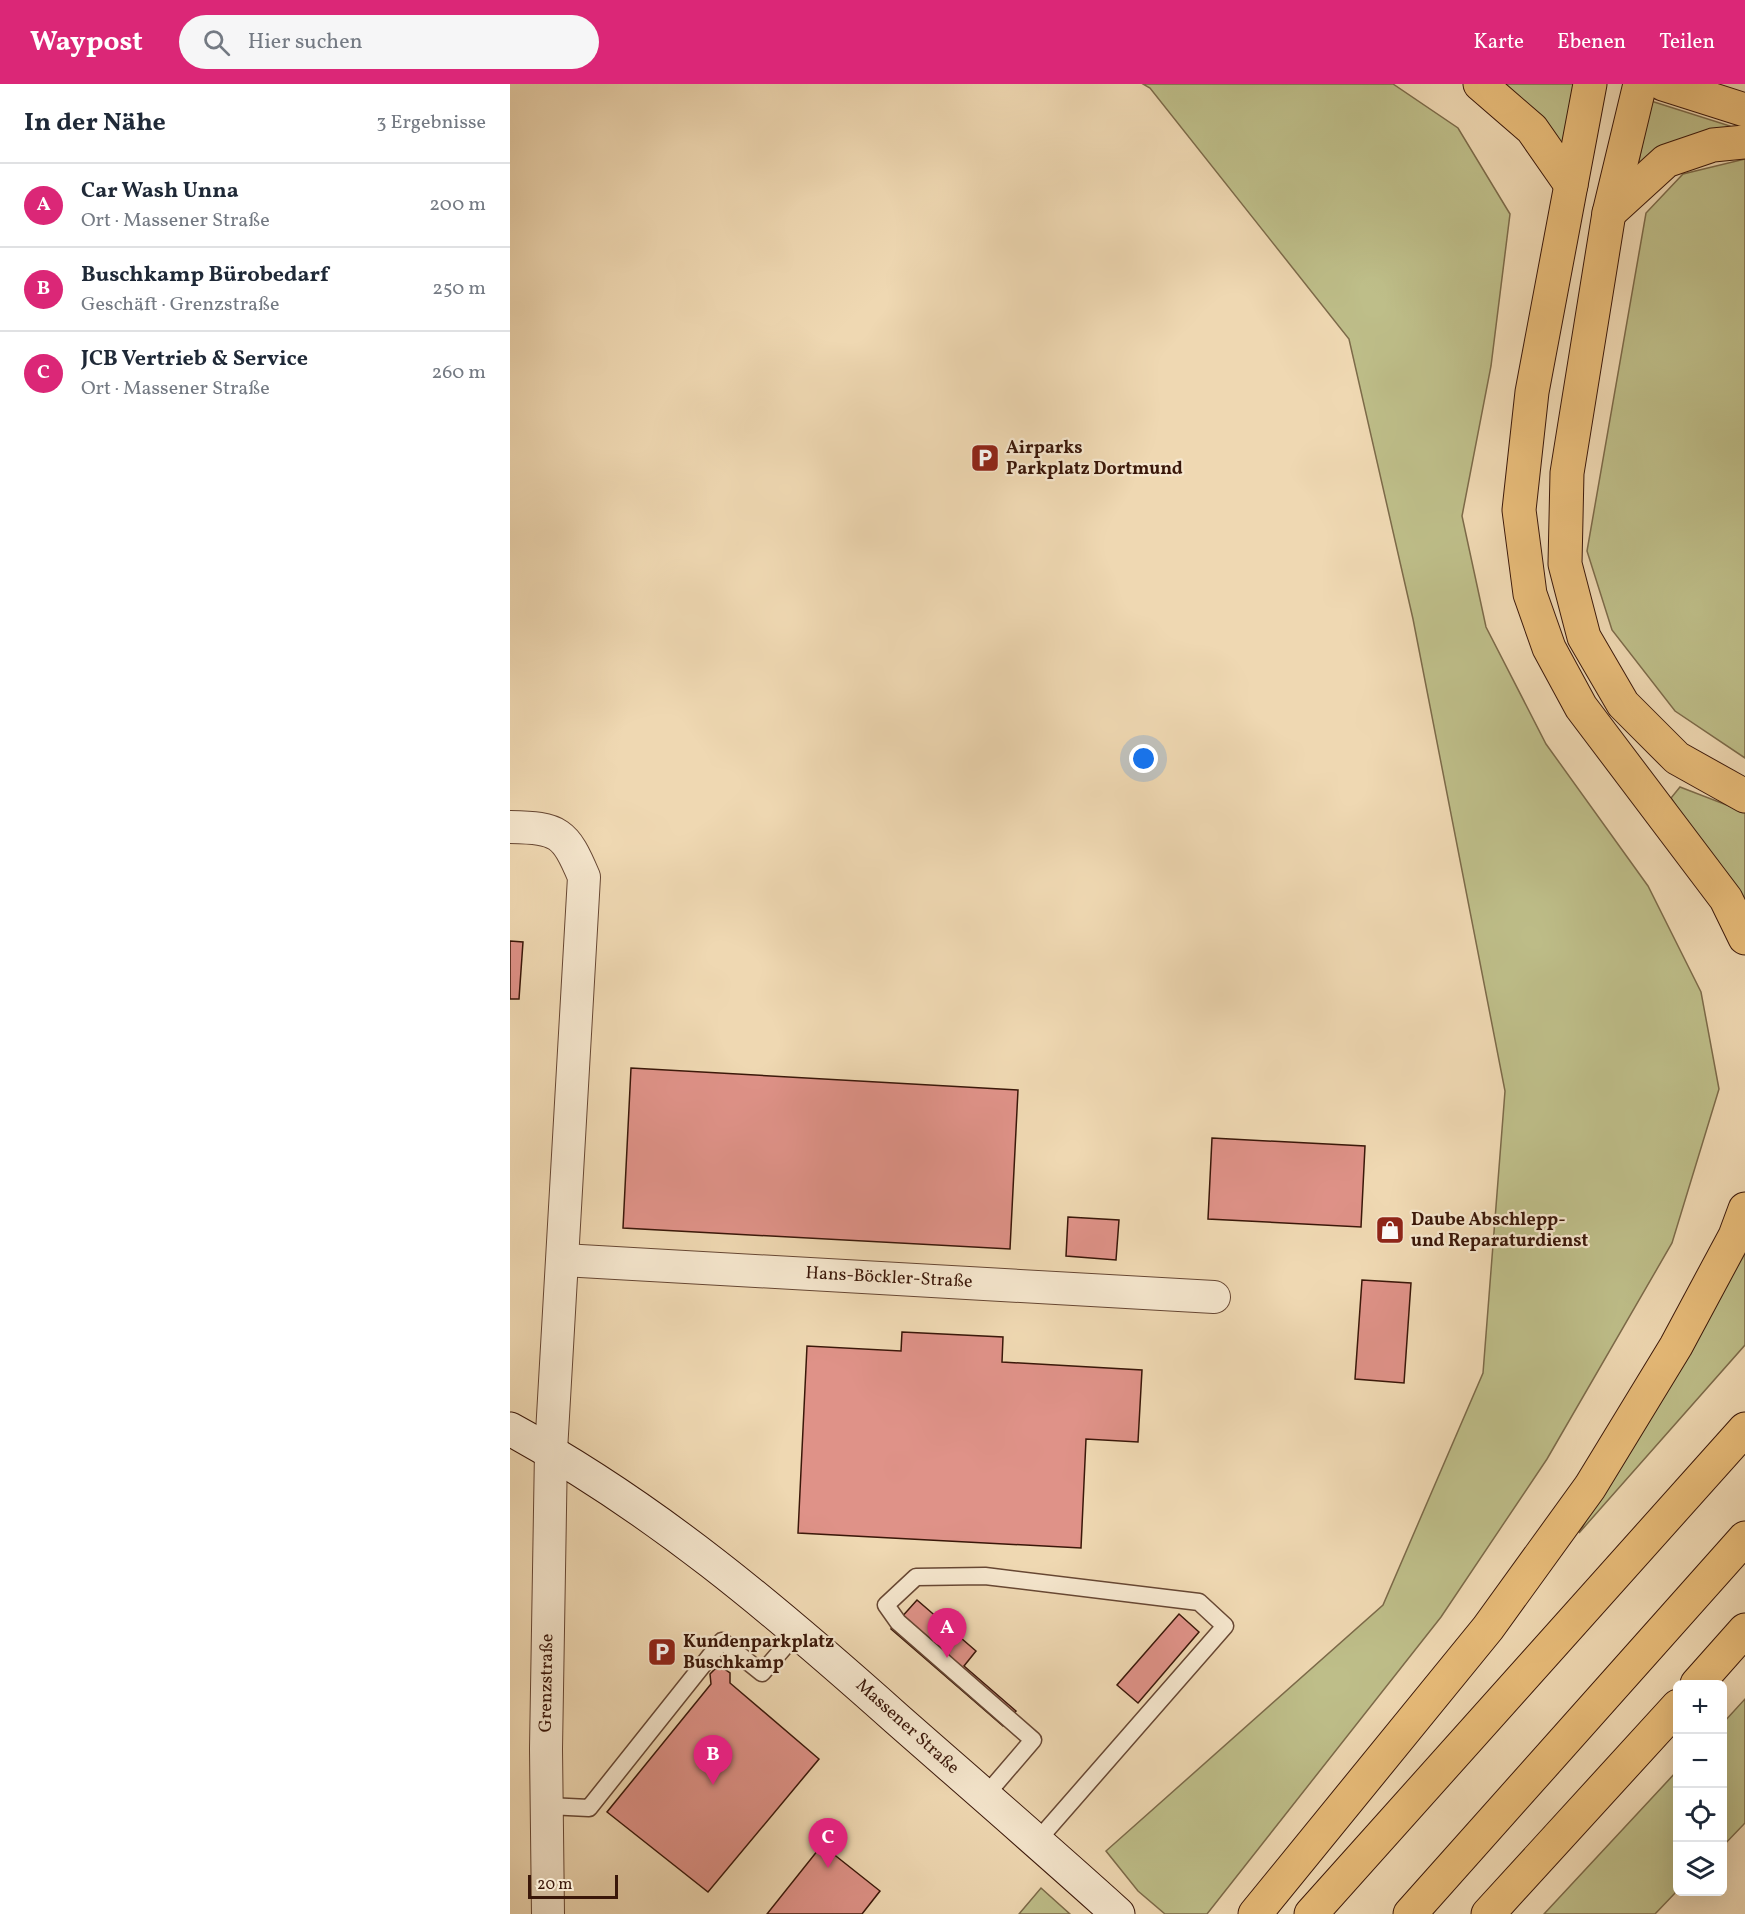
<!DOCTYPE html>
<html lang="de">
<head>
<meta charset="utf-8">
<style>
	:root { --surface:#fff; --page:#f6f6f7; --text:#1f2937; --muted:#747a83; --line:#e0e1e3; --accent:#db2777 }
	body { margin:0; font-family:Vollkorn,serif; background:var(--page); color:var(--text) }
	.controls { position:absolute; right:18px; bottom:18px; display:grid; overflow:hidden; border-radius:9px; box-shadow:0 6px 24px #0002 }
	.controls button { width:54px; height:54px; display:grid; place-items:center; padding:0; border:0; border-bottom:2px solid var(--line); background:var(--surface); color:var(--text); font:30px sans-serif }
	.scale { position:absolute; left:18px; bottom:15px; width:90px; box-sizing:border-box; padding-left:6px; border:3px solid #3a1709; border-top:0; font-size:16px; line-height:21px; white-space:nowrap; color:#3a1709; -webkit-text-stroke:4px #f5e6cd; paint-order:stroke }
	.you { position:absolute; left:634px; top:675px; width:21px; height:21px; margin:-15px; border:4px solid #fff; border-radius:50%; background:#1a73e8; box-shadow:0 0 0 9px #1a73e833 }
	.badge { display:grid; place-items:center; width:39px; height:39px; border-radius:50%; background:var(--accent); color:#fff; font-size:20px; font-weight:700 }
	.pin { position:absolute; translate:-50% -50px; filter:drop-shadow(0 2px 3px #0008) }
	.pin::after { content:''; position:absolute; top:32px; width:21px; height:18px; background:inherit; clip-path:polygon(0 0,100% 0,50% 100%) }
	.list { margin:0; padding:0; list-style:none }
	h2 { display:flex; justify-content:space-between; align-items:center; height:78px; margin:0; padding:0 24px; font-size:26px }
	h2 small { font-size:20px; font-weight:400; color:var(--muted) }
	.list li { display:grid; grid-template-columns:39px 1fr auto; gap:18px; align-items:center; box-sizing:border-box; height:84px; padding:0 24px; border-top:2px solid var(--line) }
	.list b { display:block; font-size:22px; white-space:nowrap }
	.list p { margin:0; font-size:20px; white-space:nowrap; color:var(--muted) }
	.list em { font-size:20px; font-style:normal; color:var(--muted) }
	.icon { flex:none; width:33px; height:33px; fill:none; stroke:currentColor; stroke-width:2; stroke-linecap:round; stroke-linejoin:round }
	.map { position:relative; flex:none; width:1235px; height:1830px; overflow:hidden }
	header { display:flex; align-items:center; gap:36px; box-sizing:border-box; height:84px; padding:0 30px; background:var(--accent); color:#fff }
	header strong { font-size:28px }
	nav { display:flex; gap:33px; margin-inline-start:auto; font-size:21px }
	.search { width:420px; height:54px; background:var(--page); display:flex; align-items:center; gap:15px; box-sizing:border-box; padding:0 21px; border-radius:33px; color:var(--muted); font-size:22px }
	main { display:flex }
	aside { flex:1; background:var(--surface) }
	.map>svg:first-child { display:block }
	.green { fill:#bebe89; stroke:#7c6a49; stroke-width:1.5 }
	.building { fill:#df9288; stroke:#3a1709; stroke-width:1.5 }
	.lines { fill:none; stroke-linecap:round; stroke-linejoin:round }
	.lane-casing { stroke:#674733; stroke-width:19 }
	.street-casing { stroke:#674733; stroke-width:34 }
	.secondary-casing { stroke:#3a1709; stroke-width:35 }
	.primary-casing { stroke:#3a1709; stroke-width:35 }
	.highway-casing { stroke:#3a1709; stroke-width:35 }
	.lane { stroke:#f5e6cd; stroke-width:16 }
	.street { stroke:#f5e6cd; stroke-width:32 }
	.secondary { stroke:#f5e6cd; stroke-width:33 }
	.primary { stroke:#e8bc79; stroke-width:33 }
	.highway { stroke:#e8bc79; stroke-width:33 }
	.labels { text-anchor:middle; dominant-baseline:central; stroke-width:4.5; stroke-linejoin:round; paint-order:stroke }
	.poi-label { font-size:18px; font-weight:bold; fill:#3a1709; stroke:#f5e6cd; text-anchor:start }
	.street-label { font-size:18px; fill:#3a1709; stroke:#f5e6cd }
</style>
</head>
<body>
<header>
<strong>Waypost</strong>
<div class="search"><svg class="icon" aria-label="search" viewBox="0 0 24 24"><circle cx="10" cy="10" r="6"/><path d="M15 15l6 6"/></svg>Hier suchen</div>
<nav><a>Karte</a><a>Ebenen</a><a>Teilen</a></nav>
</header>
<main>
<aside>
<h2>In der Nähe<small>3 Ergebnisse</small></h2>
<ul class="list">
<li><span class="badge">A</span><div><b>Car Wash Unna</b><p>Ort · Massener Straße</p></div><em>200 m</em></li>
<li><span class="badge">B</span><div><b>Buschkamp Bürobedarf</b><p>Geschäft · Grenzstraße</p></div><em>250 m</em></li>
<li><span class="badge">C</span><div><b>JCB Vertrieb &amp; Service</b><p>Ort · Massener Straße</p></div><em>260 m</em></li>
</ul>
</aside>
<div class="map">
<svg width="1235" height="1830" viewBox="0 0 1235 1830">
	<rect width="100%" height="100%" fill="#efd8b2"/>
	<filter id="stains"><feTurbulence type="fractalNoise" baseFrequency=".00333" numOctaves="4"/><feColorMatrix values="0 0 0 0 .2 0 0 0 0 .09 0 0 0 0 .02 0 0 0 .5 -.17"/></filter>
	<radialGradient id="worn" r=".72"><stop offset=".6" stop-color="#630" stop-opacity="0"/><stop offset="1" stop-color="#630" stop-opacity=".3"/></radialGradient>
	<g class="green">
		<path d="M633 0H883L948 44 1000 130 981 282 952 432 976 543 1036 660 1138 802 1191 908 1209 1005 1162 1159 1037 1375 931 1533 697 1830H655L628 1807 596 1767 873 1521 973 1289 995 1007 903 535 839 255 640 4Z"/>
		<path d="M991 0H1066L1052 68Z"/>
		<path d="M1141 17 1220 42V46L1128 81Z"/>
		<path d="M1235 75V674L1165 627 1102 546 1077 467 1136 129 1173 90Z"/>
		<path d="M1170 703 1235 728V832L1161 714Z"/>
		<path d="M1235 1157V1261L1069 1449Z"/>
		<path d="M1235 1615V1739L1213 1762V1639Z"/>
		<path d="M1167 1687V1807L1145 1830H1034Z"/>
		<path d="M531 1804 560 1830H509Z"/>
	</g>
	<g class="building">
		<path d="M0 857 13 858 9 915H0Z"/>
		<path d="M121 984 508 1006 500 1165 113 1144Z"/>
		<path d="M702 1054 855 1062 851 1143 698 1135Z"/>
		<path d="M558 1133 609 1136 606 1176 556 1172Z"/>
		<path d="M852 1196 901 1199 894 1299 845 1295Z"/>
		<path d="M392 1248 493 1253 492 1278 632 1286 628 1358 576 1355 571 1464 288 1449 297 1262 391 1267Z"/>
		<path d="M407 1516 466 1567 454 1582 506 1627 493 1642 381 1545Z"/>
		<path d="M669 1530 689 1548 628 1619 607 1601Z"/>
		<path d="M213 1584 220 1589V1599L309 1675 198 1808 97 1728 201 1600 200 1590 205 1585Z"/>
		<path d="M312 1761 370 1807 352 1830H257Z"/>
	</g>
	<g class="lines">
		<g class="lane-casing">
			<g id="lane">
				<path d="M475 1712 523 1656 388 1538 376 1521 406 1493 475 1492 689 1518 715 1542 527 1757"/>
				<path d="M38 1722 79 1724 212 1557 252 1589 289 1546"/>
			</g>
		</g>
		<g class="street-casing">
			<g id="street">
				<path d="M0 743C49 744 55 748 74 793L41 1367 36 1665 38 1830"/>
				<path d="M53 1176 704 1213"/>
			</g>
		</g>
		<g class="secondary-casing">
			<path id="secondary" d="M0 1345C144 1423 266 1527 387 1635 461 1700 535 1764 608 1830"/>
		</g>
		<g class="primary-casing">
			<path id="primary" d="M1153 0 1235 26"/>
		</g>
		<g class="highway-casing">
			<g id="highway">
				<path d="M970 0 1022 45 1061 101"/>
				<path d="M1080 0 1022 308 1009 426 1020 510 1039 564 1071 623 1216 815 1235 854"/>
				<path d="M1130 0 1099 129 1057 389 1055 480 1074 553 1113 620 1167 674 1235 712"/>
				<path d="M1099 129 1156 77 1203 61 1235 58"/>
				<path d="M1187 1600 1235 1546"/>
				<path d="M745 1830 978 1544 1080 1403 1166 1262 1225 1152 1235 1125"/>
				<path d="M801 1830 1235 1345"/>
				<path d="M900 1830 1235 1454"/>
				<path d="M978 1830 1168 1622"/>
			</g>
		</g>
		<use href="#lane" class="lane"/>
		<use href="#street" class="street"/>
		<use href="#secondary" class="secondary"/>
		<use href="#primary" class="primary"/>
		<use href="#highway" class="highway"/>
	</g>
	<defs>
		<g id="parking-square" transform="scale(1.5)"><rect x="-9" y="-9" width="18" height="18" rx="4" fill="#8f2418" stroke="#f5e6cd"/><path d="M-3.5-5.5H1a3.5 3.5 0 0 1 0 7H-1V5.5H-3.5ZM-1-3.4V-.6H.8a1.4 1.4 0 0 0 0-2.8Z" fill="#fff"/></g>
		<g id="shop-square" transform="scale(1.5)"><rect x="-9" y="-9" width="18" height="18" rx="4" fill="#8f2418" stroke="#f5e6cd"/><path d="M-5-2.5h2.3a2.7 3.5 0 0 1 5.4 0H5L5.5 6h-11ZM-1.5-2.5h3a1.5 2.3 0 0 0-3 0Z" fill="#fff"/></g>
	</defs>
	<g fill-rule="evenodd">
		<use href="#parking-square" x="475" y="374"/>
		<use href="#shop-square" x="880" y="1146"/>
		<use href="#parking-square" x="152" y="1568"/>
	</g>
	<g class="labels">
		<g class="poi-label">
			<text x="496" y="364">Airparks<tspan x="496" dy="21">Parkplatz Dortmund</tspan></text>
			<text x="901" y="1136">Daube Abschlepp-<tspan x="901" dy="21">und Reparaturdienst</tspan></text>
			<text x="173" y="1558">Kundenparkplatz<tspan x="173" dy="21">Buschkamp</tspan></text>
		</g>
		<g class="street-label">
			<text transform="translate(379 1194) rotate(3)">Hans-Böckler-Straße</text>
			<text transform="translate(37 1599) rotate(-89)">Grenzstraße</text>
			<text transform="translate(397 1643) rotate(42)">Massener Straße</text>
		</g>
	</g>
	<rect width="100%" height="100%" filter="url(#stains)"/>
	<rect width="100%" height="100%" fill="url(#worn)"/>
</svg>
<div class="controls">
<button>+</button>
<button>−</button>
<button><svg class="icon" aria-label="locate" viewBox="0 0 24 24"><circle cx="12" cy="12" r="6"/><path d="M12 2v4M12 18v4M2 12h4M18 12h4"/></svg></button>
<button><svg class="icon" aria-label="layers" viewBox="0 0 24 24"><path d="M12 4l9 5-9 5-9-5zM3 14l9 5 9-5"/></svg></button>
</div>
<div class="scale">20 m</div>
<div class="you"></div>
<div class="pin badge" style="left:437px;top:1574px">A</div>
<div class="pin badge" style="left:203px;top:1701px">B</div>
<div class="pin badge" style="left:318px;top:1784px">C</div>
</div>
</main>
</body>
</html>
